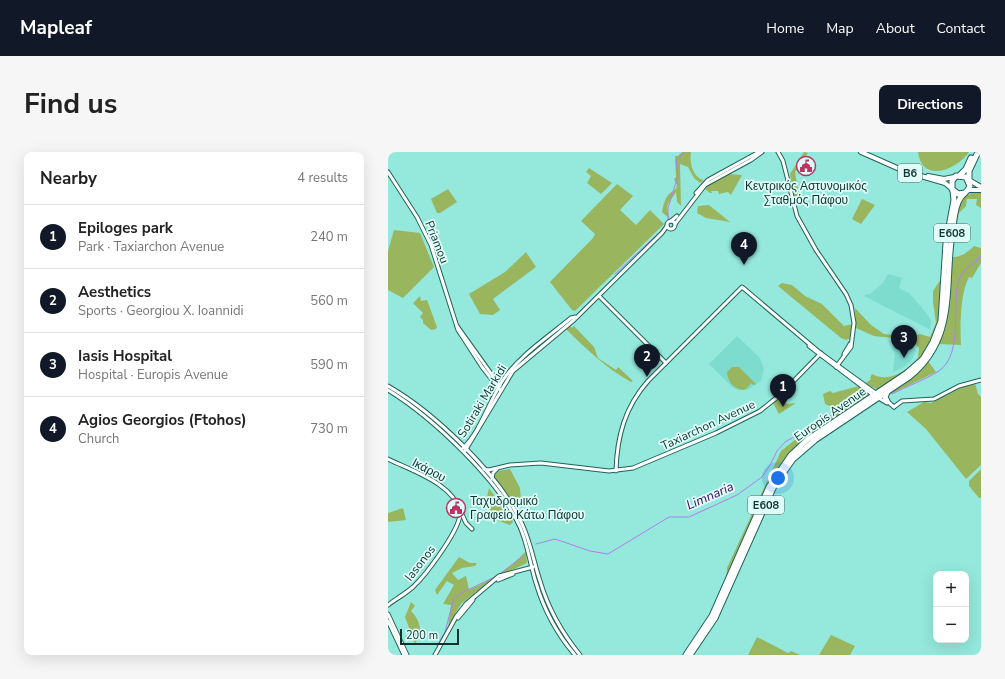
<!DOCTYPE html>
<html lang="en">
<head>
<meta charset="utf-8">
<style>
	:root { --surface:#fff; --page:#f6f6f6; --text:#222; --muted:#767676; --line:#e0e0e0; --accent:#111827 }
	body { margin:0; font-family:"Nunito Sans",sans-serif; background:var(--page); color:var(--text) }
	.controls { position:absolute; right:12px; bottom:12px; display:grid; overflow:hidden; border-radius:8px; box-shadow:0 4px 16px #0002 }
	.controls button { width:36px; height:36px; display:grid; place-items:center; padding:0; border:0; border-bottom:1px solid var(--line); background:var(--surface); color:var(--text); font:20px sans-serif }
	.scale { position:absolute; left:12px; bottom:10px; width:59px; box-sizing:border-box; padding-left:4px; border:2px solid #0f332f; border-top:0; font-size:11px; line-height:14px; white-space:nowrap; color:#0f332f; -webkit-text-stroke:3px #dffef9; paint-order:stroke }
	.you { position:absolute; left:390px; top:326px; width:14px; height:14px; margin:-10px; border:3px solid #fff; border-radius:50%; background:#1a73e8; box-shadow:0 0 0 6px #1a73e833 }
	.badge { display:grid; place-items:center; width:26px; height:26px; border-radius:50%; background:var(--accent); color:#fff; font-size:13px; font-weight:700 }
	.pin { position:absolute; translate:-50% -33px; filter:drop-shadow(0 1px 2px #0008) }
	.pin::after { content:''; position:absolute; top:21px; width:14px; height:12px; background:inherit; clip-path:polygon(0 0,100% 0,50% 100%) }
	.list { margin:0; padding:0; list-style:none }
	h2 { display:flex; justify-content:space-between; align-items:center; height:52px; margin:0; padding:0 16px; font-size:17px }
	h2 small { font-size:13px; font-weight:400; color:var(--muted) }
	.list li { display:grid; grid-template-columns:26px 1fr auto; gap:12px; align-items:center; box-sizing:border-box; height:64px; padding:0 16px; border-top:1px solid var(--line) }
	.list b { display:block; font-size:15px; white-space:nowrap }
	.list p { margin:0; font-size:13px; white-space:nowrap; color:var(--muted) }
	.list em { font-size:13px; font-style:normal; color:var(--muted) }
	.map { position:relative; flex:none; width:593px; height:503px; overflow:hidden; border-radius:8px }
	header { display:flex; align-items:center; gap:24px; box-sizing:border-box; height:56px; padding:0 20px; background:var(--accent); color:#fff }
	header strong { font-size:19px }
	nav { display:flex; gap:22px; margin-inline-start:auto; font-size:14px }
	.intro { display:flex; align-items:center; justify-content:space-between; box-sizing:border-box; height:96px; padding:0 24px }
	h1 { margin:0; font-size:28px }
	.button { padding:10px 18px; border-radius:8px; background:var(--accent); color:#fff; font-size:14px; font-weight:700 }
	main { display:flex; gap:24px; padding:0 24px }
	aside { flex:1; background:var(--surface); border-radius:8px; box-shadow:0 4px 16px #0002 }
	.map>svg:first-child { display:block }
	.built { fill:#7edccf }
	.green { fill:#99b65f }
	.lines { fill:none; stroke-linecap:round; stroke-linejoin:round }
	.stream { stroke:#b17eeb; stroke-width:1 }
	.secondary-casing { stroke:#21625a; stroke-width:5 }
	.primary-casing { stroke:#21625a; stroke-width:6 }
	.highway-casing { stroke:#21625a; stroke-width:7 }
	.secondary { stroke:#fff; stroke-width:3 }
	.primary { stroke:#fff; stroke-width:4 }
	.highway { stroke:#fff; stroke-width:5 }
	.labels { text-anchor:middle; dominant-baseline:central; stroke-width:3.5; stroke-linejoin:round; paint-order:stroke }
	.shield { fill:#dffef9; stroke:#4d706c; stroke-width:1 }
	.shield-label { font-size:11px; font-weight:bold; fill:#0f332f }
	.poi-label { font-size:12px; fill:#0f332f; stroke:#dffef9 }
	.street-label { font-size:12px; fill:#0f332f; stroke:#dffef9 }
	.water-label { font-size:13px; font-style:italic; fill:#42066c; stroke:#dffef9 }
</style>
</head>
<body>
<header>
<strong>Mapleaf</strong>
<nav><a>Home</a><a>Map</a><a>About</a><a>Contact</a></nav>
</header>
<div class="intro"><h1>Find us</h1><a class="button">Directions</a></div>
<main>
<aside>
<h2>Nearby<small>4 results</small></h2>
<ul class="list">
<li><span class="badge">1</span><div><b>Epiloges park</b><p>Park · Taxiarchon Avenue</p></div><em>240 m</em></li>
<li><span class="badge">2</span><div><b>Aesthetics</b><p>Sports · Georgiou X. Ioannidi</p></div><em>560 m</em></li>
<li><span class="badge">3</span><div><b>Iasis Hospital</b><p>Hospital · Europis Avenue</p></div><em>590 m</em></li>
<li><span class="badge">4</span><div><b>Agios Georgios (Ftohos)</b><p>Church</p></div><em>730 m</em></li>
</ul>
</aside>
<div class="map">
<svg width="593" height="503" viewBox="0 0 593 503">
	<rect width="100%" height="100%" fill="#94e8dc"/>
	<g class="built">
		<path d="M500 122 514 126 511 136 521 141 535 157 543 168V178L476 144 479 142H482L495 131Z"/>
		<path d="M349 184 372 206 376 217 373 229 359 238H350L344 235 321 212Z"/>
		<path d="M506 190 520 191 525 194 528 199 523 209 514 216 505 220 507 201 504 197Z"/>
	</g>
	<g class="green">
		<path d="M294 0H303C301 10 305 26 316 28L312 31 306 26 300 15 292 12 293 54 289 50 288 40C281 52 276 51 282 67L274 60C276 49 278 42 288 37L289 33 286 27 288 25 287 4H290Z"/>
		<path d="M416 0 420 1 407 20 411 44 406 45 402 22Z"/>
		<path d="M530 0H581C569 18 534 32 530 0Z"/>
		<path d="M201 16 224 31 213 42 199 31 203 24 198 20Z"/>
		<path d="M340 22 354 23 343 43 340 40 331 42 330 39H323L324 41H322L317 37 321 32Z"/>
		<path d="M229 32 245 44 232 58 248 73 262 58 276 72 187 159 184 158 162 130 205 86 207 82 193 69Z"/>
		<path d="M60 37 69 50 52 61H49L43 47Z"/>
		<path d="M586 39 593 40V56L588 53 589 47H579L578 54 571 61 566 87 572 49Z"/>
		<path d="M474 47 487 53 473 72 464 67Z"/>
		<path d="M321 53 342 70 318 66 309 61 310 54Z"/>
		<path d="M6 78 32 81 46 115 15 146 0 138V99Z"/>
		<path d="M586 94 593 96V111L584 126 581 125C572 142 572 174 573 193L551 192 540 209 548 220 503 242H500C492 237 485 237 478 231L483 227 482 226 484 222C502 231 518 219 530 206L531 196 523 188 486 184 468 176 467 156 483 173 496 182 523 185 532 182 542 185 548 171 545 150V139L553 127 555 104C569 107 576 104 586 94Z"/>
		<path d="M138 100 148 115 105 147 112 158 105 163 92 162 81 142 117 120Z"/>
		<path d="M394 131 404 133 417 144 434 152 456 174 465 172 463 186 458 188 453 186 390 134Z"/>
		<path d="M32 144 33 149 39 148 49 175 48 177 43 178 35 171V168L32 165 35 161 25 151Z"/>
		<path d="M182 174 184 176 186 174 206 195 210 206 228 218 230 215 245 229 243 230C218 216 198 197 178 177Z"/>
		<path d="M344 215H351L368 232 366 233 363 231 360 235 356 238C347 238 339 229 339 220Z"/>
		<path d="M587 231 590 242 593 245V313L578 327 538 277 519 260 536 250 543 251 577 234Z"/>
		<path d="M471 234 481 242 480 245 406 298 338 431 339 416 393 299 423 275 438 268 452 258 437 252 435 242 442 239 445 241Z"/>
		<path d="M390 247H393L399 252 408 251 391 262 385 251Z"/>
		<path d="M122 317 132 336 133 349 127 353 106 324 111 319Z"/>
		<path d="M593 317V346H591L581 334V329Z"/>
		<path d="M101 336 125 370 122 373 111 369 97 354Z"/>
		<path d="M15 356 18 368 0 370V361Z"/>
		<path d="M138 399 139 411 106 426 73 452 60 475 63 453 55 452 66 433 59 429 49 443 47 438 71 405 82 411H89L87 414 74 416 64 421 70 428 78 424 81 438C103 428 122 417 138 399Z"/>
		<path d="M23 450 27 454 23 459C33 469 35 481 27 492L17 465Z"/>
		<path d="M443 483 467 494 462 503H431Z"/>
		<path d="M369 485 400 501 403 499 412 503H360Z"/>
	</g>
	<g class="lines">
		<g class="stream">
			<path d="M280 67V56L290 24 288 8 297 0"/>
			<path d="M227 122 276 76 278 72"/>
			<path d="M504 242C519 234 537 228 551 219 575 202 564 156 570 131 575 114 584 115 593 104"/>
			<path d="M148 392 167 387 202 399 220 402 281 365H301L349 343 374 325 382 313 389 299 397 290 438 267 473 244 480 243"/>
			<path d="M112 422 135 404"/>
			<path d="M49 494 57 480 66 446 75 440 107 425"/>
		</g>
		<g class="secondary-casing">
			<g id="secondary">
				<path d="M390 0 395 9 409 64 428 98 458 142 463 153 466 171 463 195 448 215"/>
				<path d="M0 20 29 65 43 93 70 178 94 215 112 238"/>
				<path d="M308 41 320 28 371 0"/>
				<path d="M283 69 289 64"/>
				<circle cx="283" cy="73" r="4"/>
				<path d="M287 72 317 33 363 8 374 0"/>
				<path d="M211 144 278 211"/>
				<path d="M69 174 112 234"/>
				<path d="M421 194 484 242 499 251"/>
				<path d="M456 202 462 192"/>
				<path d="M0 234C47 261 113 324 135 374 143 392 146 411 152 429 160 456 174 481 192 503"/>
				<path d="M0 238C44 265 111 328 132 375 140 393 142 412 148 431 156 458 169 482 187 503"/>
				<path d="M499 249 506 255"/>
				<path d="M506 255 514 249 546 247 571 234 593 228"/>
				<path d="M75 296C93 279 101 249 115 228 132 203 160 185 183 166L187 165"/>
				<path d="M77 299 125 219 186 168 274 81 279 74"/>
				<path d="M0 307C24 319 70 333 72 363 70 380 38 423 25 435 17 442 8 447 0 453"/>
				<path d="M96 317 101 318 122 313 153 311 221 319 245 316 328 281 372 259 392 243 433 201"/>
				<path d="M228 319C229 284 237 255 260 229L354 135 431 200 489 242"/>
				<path d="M104 327 105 321 109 317"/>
				<path d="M72 358 78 371 84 377"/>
				<path d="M110 428 125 422"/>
				<path d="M0 462 19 503"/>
				<path d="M70 466 85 448"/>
				<path d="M0 469 16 503"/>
				<path d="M47 503 68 465 78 452 111 424 145 415"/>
			</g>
		</g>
		<g class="primary-casing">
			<g id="primary">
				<path d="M473 0 516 19 557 31 563 36"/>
				<path d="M540 24 556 27 566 25"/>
				<path d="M581 28 593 35"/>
				<path d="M580 38H593"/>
			</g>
		</g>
		<g class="highway-casing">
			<g id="highway">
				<path d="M572 23 578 17 583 6"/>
				<path d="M581 27V19L590 0"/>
				<path d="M499 249 497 245 499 240"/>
				<path d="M298 503 324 464 381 335 403 303 419 288 519 221 535 207 545 190 553 169 558 91 566 48 565 39"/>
				<path d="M302 503 327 466 386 334 405 307 427 288 521 225C571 185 555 130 565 75 566 66 567 53 573 45 576 41 580 40 582 34L578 25 568 24 564 29V37L570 42 577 41"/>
			</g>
		</g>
		<use href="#secondary" class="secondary"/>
		<use href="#primary" class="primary"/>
		<use href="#highway" class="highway"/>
	</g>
	<defs>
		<g id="civic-ring" transform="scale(1)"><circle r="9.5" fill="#dffef9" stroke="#bf3263" stroke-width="1.5"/><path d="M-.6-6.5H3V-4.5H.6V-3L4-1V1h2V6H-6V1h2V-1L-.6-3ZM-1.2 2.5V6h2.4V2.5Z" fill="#bf3263"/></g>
	</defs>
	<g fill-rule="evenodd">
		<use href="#civic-ring" x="418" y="14"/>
		<use href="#civic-ring" x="68" y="356"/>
	</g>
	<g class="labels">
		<g class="shield">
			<rect x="510" y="12" width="24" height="18" rx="3"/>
			<rect x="546" y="72" width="36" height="18" rx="3"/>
			<rect x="360" y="344" width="36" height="18" rx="3"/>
		</g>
		<g class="shield-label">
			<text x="522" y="21">B6</text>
			<text x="564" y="81">E608</text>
			<text x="378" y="353">E608</text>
		</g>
		<g class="poi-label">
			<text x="418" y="34">Κεντρικός Αστυνομικός<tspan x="418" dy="14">Σταθμός Πάφου</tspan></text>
			<text x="82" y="349" text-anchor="start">Ταχυδρομικό<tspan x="82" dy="14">Γραφείο Κάτω Πάφου</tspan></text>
		</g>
		<g class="street-label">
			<text transform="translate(49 90) rotate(68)">Priamou</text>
			<text transform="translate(94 249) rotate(-59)">Sotiraki Markidi</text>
			<text transform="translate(442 262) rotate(-35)">Europis Avenue</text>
			<text transform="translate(320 273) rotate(-25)">Taxiarchon Avenue</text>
			<text transform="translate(41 318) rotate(28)">Ικάρου</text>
			<text transform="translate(32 411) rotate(-52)">Iasonos</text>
		</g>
		<g class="water-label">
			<text transform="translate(322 344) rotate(-24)">Limnaria</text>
		</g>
	</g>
</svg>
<div class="controls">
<button>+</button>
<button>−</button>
</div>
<div class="scale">200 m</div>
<div class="you"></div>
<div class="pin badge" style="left:395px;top:255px">1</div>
<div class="pin badge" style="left:259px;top:225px">2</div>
<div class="pin badge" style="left:516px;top:206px">3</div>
<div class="pin badge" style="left:356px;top:113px">4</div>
</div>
</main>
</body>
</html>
